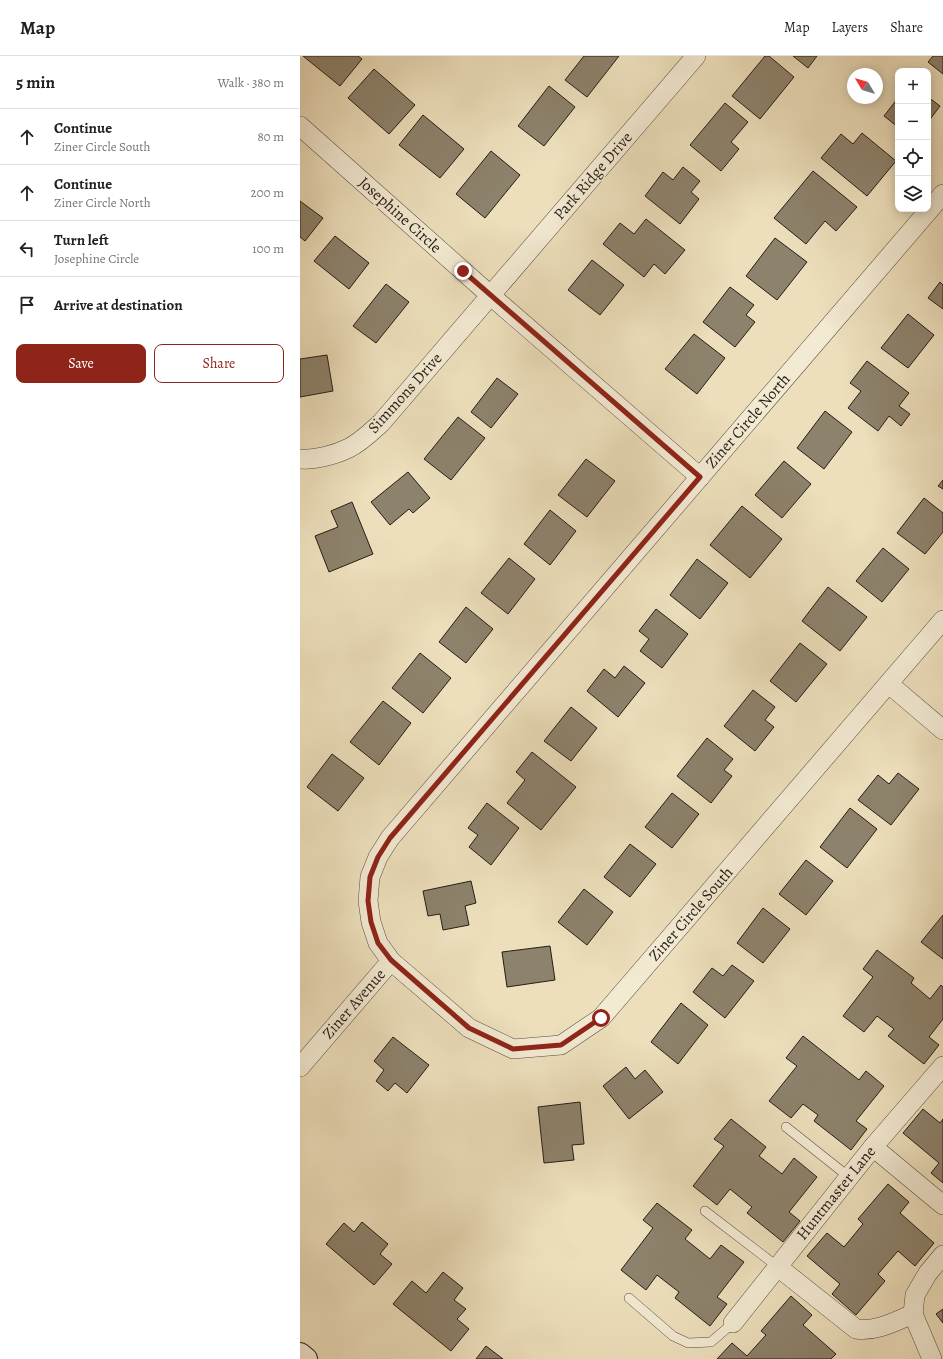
<!DOCTYPE html>
<html lang="en">
<head>
<meta charset="utf-8">
<style>
	:root { --surface:#fff; --page:#f2f2f2; --text:#202124; --muted:#757577; --line:#e0e0e0; --accent:#8f2418 }
	body { margin:0; font-family:Alegreya,serif; background:var(--page); color:var(--text) }
	.controls { position:absolute; right:12px; top:12px; display:grid; overflow:hidden; border-radius:8px; box-shadow:0 2px 10px #0003 }
	.controls button { width:36px; height:36px; display:grid; place-items:center; padding:0; border:0; border-bottom:1px solid var(--line); background:var(--surface); color:var(--text); font:20px sans-serif }
	.compass { position:absolute; left:547px; top:12px; width:36px; height:36px; border-radius:50%; background:var(--surface); box-shadow:0 2px 10px #0003; rotate:308deg }
	.stop { position:absolute; width:12px; height:12px; margin:-9px; border:3px solid #8f2418; border-radius:50%; background:#fff }
	.stop.end { background:#8f2418; border-color:#fff; box-shadow:0 1px 4px #0008 }
	.list { margin:0; padding:0; list-style:none }
	h2 { display:flex; justify-content:space-between; align-items:center; height:52px; margin:0; padding:0 16px; font-size:17px }
	h2 small { font-size:13px; font-weight:400; color:var(--muted) }
	.list li { display:grid; grid-template-columns:26px 1fr auto; gap:12px; align-items:center; box-sizing:border-box; height:56px; padding:0 16px; border-top:1px solid var(--line) }
	.list b { display:block; font-size:15px; white-space:nowrap }
	.list p { margin:0; font-size:13px; white-space:nowrap; color:var(--muted) }
	.list em { font-size:13px; font-style:normal; color:var(--muted) }
	.actions { display:flex; gap:8px; padding:12px 16px }
	.actions a { flex:1; padding:9px 0; border:1px solid var(--accent); border-radius:8px; text-align:center; font-size:14px; color:var(--accent) }
	.actions .main { background:var(--accent); color:#fff }
	.icon { flex:none; width:22px; height:22px; fill:none; stroke:currentColor; stroke-width:2; stroke-linecap:round; stroke-linejoin:round }
	.map { position:relative; flex:none; width:643px; height:1303px; overflow:hidden }
	header { display:flex; align-items:center; gap:24px; box-sizing:border-box; height:56px; padding:0 20px; background:var(--surface); border-bottom:1px solid var(--line) }
	header strong { font-size:19px }
	nav { display:flex; gap:22px; margin-inline-start:auto; font-size:14px }
	main { display:flex }
	aside { flex:1; background:var(--surface) }
	.map>svg:first-child { display:block }
	.building { fill:#8d826c; stroke:#261d15 }
	.lines { fill:none; stroke-linecap:round; stroke-linejoin:round }
	.lane-casing { stroke:#584e3f; stroke-width:10 }
	.street-casing { stroke:#584e3f; stroke-width:20 }
	.secondary-casing { stroke:#261d15; stroke-width:24 }
	.lane { stroke:#f3ead3; stroke-width:9 }
	.street { stroke:#f3ead3; stroke-width:19 }
	.secondary { stroke:#f3ead3; stroke-width:22 }
	.route { stroke:#8f2418; stroke-width:5 }
	.labels { text-anchor:middle; dominant-baseline:central; stroke-width:3.5; stroke-linejoin:round; paint-order:stroke }
	.street-label { font-size:16px; fill:#261d15; stroke:#f3ead3 }
</style>
</head>
<body>
<header>
<strong>Map</strong>
<nav><a>Map</a><a>Layers</a><a>Share</a></nav>
</header>
<main>
<aside>
<h2>5 min<small>Walk · 380 m</small></h2>
<ul class="list">
<li><svg class="icon" aria-label="ahead" viewBox="0 0 24 24"><path d="M12 20V5M6 11l6-6 6 6"/></svg><div><b>Continue</b><p>Ziner Circle South</p></div><em>80 m</em></li>
<li><svg class="icon" aria-label="ahead" viewBox="0 0 24 24"><path d="M12 20V5M6 11l6-6 6 6"/></svg><div><b>Continue</b><p>Ziner Circle North</p></div><em>200 m</em></li>
<li><svg class="icon" aria-label="left" viewBox="0 0 24 24"><path d="M17 20v-9H6M10 6l-5 5 5 5"/></svg><div><b>Turn left</b><p>Josephine Circle</p></div><em>100 m</em></li>
<li><svg class="icon" aria-label="arrive" viewBox="0 0 24 24"><path d="M6 21V4h12l-3 4 3 4H6"/></svg><div><b>Arrive at destination</b></div></li>
</ul>
<div class="actions"><a class="main">Save</a><a>Share</a></div>
</aside>
<div class="map">
<svg width="643" height="1303" viewBox="0 0 643 1303">
	<rect width="100%" height="100%" fill="#eddfbc"/>
	<filter id="stains"><feTurbulence type="fractalNoise" baseFrequency=".005" numOctaves="4"/><feColorMatrix values="0 0 0 0 .2 0 0 0 0 .09 0 0 0 0 .02 0 0 0 .5 -.17"/></filter>
	<radialGradient id="worn" r=".72"><stop offset=".6" stop-color="#630" stop-opacity="0"/><stop offset="1" stop-color="#630" stop-opacity=".3"/></radialGradient>
	<g class="building">
		<path d="M3 0H58L62 3 40 30Z"/>
		<path d="M284 0H319L287 41 265 24Z"/>
		<path d="M465 0H469L494 21 460 63 432 40Z"/>
		<path d="M493 0H517L508 12Z"/>
		<path d="M633 0H643V18L628 6Z"/>
		<path d="M74 13 115 49 89 78 48 42Z"/>
		<path d="M249 30 275 51 244 90 218 70Z"/>
		<path d="M628 41 640 50 628 66Z"/>
		<path d="M598 42V71L584 60Z"/>
		<path d="M425 47 448 66 431 86 439 93 421 115 390 89Z"/>
		<path d="M123 59 164 93 140 122 99 89Z"/>
		<path d="M562 77 596 105 567 140 521 102 541 78 553 88Z"/>
		<path d="M191 95 220 119 185 162 156 138Z"/>
		<path d="M383 111 400 125 391 136 399 143 380 168 345 140 363 116 373 124Z"/>
		<path d="M513 115 557 151 536 175 525 165 506 188 474 162Z"/>
		<path d="M0 145 23 162 5 185 0 181Z"/>
		<path d="M346 163 385 194 365 218 354 208 344 221 303 188 320 167 334 178Z"/>
		<path d="M35 180 69 207 49 233 14 205Z"/>
		<path d="M475 182 507 206 477 244 446 220Z"/>
		<path d="M292 204 324 229 300 259 268 234Z"/>
		<path d="M640 226 643 229V253L628 242Z"/>
		<path d="M86 228 109 246 76 287 53 270Z"/>
		<path d="M430 231 454 249 446 259 455 266 435 291 403 266Z"/>
		<path d="M608 258 634 279 608 312 581 292Z"/>
		<path d="M394 278 425 302 397 338 365 313Z"/>
		<path d="M27 299 33 335 0 341V303Z"/>
		<path d="M567 305 609 337 599 350 610 358 601 370 589 360 578 375 548 352 561 335 550 327Z"/>
		<path d="M197 322 218 338 191 372 171 356Z"/>
		<path d="M525 355 552 376 524 413 497 392Z"/>
		<path d="M158 361 185 382 151 424 124 403Z"/>
		<path d="M286 403 315 425 287 461 258 439Z"/>
		<path d="M484 405 511 428 482 462 455 439Z"/>
		<path d="M108 416 130 442 113 457 109 453 90 469 71 446Z"/>
		<path d="M643 424V433L638 430Z"/>
		<path d="M624 442 643 457V476L625 498 597 477Z"/>
		<path d="M52 446 73 498 29 516 15 480 38 471 31 455Z"/>
		<path d="M442 450 482 483 450 522 410 489Z"/>
		<path d="M250 454 276 475 250 509 224 488Z"/>
		<path d="M583 492 609 513 582 546 556 525Z"/>
		<path d="M209 502 235 523 208 558 181 537Z"/>
		<path d="M397 503 428 527 400 563 370 539Z"/>
		<path d="M528 531 567 561 540 595 502 565Z"/>
		<path d="M166 551 193 573 166 607 139 586Z"/>
		<path d="M356 553 388 578 362 612 340 595 349 583 339 575Z"/>
		<path d="M500 587 527 608 496 646 470 625Z"/>
		<path d="M120 597 151 622 123 657 92 632Z"/>
		<path d="M324 610 345 627 318 661 287 635 304 613 315 622Z"/>
		<path d="M453 634 475 651 465 664 474 671 455 695 424 670Z"/>
		<path d="M83 645 111 667 79 709 50 686Z"/>
		<path d="M271 651 297 672 271 705 244 685Z"/>
		<path d="M407 682 433 703 424 714 432 720 411 747 377 720Z"/>
		<path d="M232 696 276 731 241 774 207 747 225 724 216 716Z"/>
		<path d="M32 698 64 722 38 755 7 731Z"/>
		<path d="M598 717 619 733 591 769 558 744 578 719 589 728Z"/>
		<path d="M372 737 399 758 372 792 345 771Z"/>
		<path d="M187 747 219 772 191 809 169 791 178 779 168 772Z"/>
		<path d="M550 752 577 773 547 812 520 791Z"/>
		<path d="M330 788 356 808 330 841 304 821Z"/>
		<path d="M506 804 533 825 506 859 479 838Z"/>
		<path d="M171 825 176 847 165 850 169 869 143 874 140 858 128 860 123 835Z"/>
		<path d="M284 833 313 856 287 889 258 866Z"/>
		<path d="M463 852 490 873 463 907 437 887Z"/>
		<path d="M643 859V903L621 886Z"/>
		<path d="M250 890 255 924 207 931 202 896Z"/>
		<path d="M577 894 614 922 611 927 630 943 641 929 643 931V963L629 981 639 989 624 1008 588 980 594 973 577 960 564 976 543 960 573 921 563 913Z"/>
		<path d="M432 909 454 925 425 962 393 936 412 912 423 920Z"/>
		<path d="M381 947 408 969 378 1008 351 986Z"/>
		<path d="M503 980 559 1024 566 1015 584 1030 556 1065 567 1073 551 1094 514 1065 518 1059 503 1048 491 1062 469 1045 497 1010 486 1002Z"/>
		<path d="M93 981 129 1009 107 1037 95 1027 88 1035 76 1025 84 1014 74 1005Z"/>
		<path d="M326 1011 335 1023 345 1014 363 1036 329 1063 303 1030Z"/>
		<path d="M280 1046 284 1088 272 1089 274 1104 244 1107 238 1051Z"/>
		<path d="M623 1053 640 1067 643 1063V1127L631 1117 639 1107 603 1077Z"/>
		<path d="M431 1063 466 1091 459 1100 482 1118 494 1102 517 1121 489 1156 500 1165 483 1186 447 1157 452 1151 430 1133 417 1149 393 1130 424 1090 414 1083Z"/>
		<path d="M588 1128 609 1146 600 1157 634 1187 615 1210 598 1195 578 1218 585 1225 556 1259 532 1238 540 1228 507 1200 527 1177 544 1191 563 1168 558 1163Z"/>
		<path d="M357 1147 392 1174 385 1183 410 1203 421 1189 444 1206 417 1241 427 1248 410 1270 375 1242 379 1236 357 1219 346 1234 321 1214 353 1172 343 1164Z"/>
		<path d="M62 1166 88 1188 80 1198 92 1208 74 1229 26 1188 44 1167 54 1176Z"/>
		<path d="M143 1216 163 1232 154 1244 166 1253 157 1263 169 1273 151 1295 93 1248 112 1225 126 1237Z"/>
		<path d="M491 1240 512 1259 503 1269 536 1298 531 1303H417L432 1287 447 1300 466 1279 461 1275Z"/>
		<path d="M643 1253V1267L636 1258Z"/>
		<path d="M186 1290 203 1303H176Z"/>
	</g>
	<g class="lines">
		<g class="lane-casing">
			<g id="lane">
				<path d="M486 1071 549 1121"/>
				<path d="M405 1155 478 1211"/>
				<path d="M329 1242 373 1280 388 1287 411 1286 433 1267"/>
			</g>
		</g>
		<g class="street-casing">
			<g id="street">
				<path d="M0 70 190 239 400 421"/>
				<path d="M643 138 90 782 78 801 70 821 68 845 71 866 78 887 91 905 169 972 213 993 261 989 301 962 643 564"/>
				<path d="M0 403C15 404 35 399 49 392 61 386 71 376 81 367L396 0"/>
				<path d="M589 628 643 674"/>
				<path d="M0 1011 91 905"/>
				<path d="M573 1091 643 1149"/>
				<path d="M478 1211 556 1273C576 1276 594 1266 613 1258L632 1303"/>
				<path d="M613 1258 615 1239 628 1217 643 1199"/>
				<path d="M433 1267 573 1091 643 1010"/>
			</g>
		</g>
		<g class="secondary-casing">
			<path id="secondary" d="M0 1298 6 1303"/>
		</g>
		<use href="#lane" class="lane"/>
		<use href="#street" class="street"/>
		<use href="#secondary" class="secondary"/>
	</g>
	<g class="lines">
		<path class="route" d="M163 215 400 421 90 782 78 801 70 821 68 845 71 866 78 887 91 904 169 972 213 993 261 989 301 962"/>
	</g>
	<g class="labels">
		<g class="street-label">
			<text transform="translate(293 120) rotate(-49)">Park Ridge Drive</text>
			<text transform="translate(100 159) rotate(42)">Josephine Circle</text>
			<text transform="translate(105 337) rotate(-48)">Simmons Drive</text>
			<text transform="translate(448 365) rotate(-49)">Ziner Circle North</text>
			<text transform="translate(391 858) rotate(-49)">Ziner Circle South</text>
			<text transform="translate(54 948) rotate(-49)">Ziner Avenue</text>
			<text transform="translate(536 1137) rotate(-51)">Huntmaster Lane</text>
		</g>
	</g>
	<rect width="100%" height="100%" filter="url(#stains)"/>
	<rect width="100%" height="100%" fill="url(#worn)"/>
</svg>
<div class="controls">
<button>+</button>
<button>−</button>
<button><svg class="icon" aria-label="locate" viewBox="0 0 24 24"><circle cx="12" cy="12" r="6"/><path d="M12 2v4M12 18v4M2 12h4M18 12h4"/></svg></button>
<button><svg class="icon" aria-label="layers" viewBox="0 0 24 24"><path d="M12 4l9 5-9 5-9-5zM3 14l9 5 9-5"/></svg></button>
</div>
<svg class="compass" viewBox="-18 -18 36 36"><path d="M0-13l5 13h-10z" fill="#e53935"/><path d="M0 13l5-13h-10z" fill="#757577"/></svg>
<div class="stop" style="left:301px;top:962px"></div>
<div class="stop end" style="left:163px;top:215px"></div>
</div>
</main>
</body>
</html>
